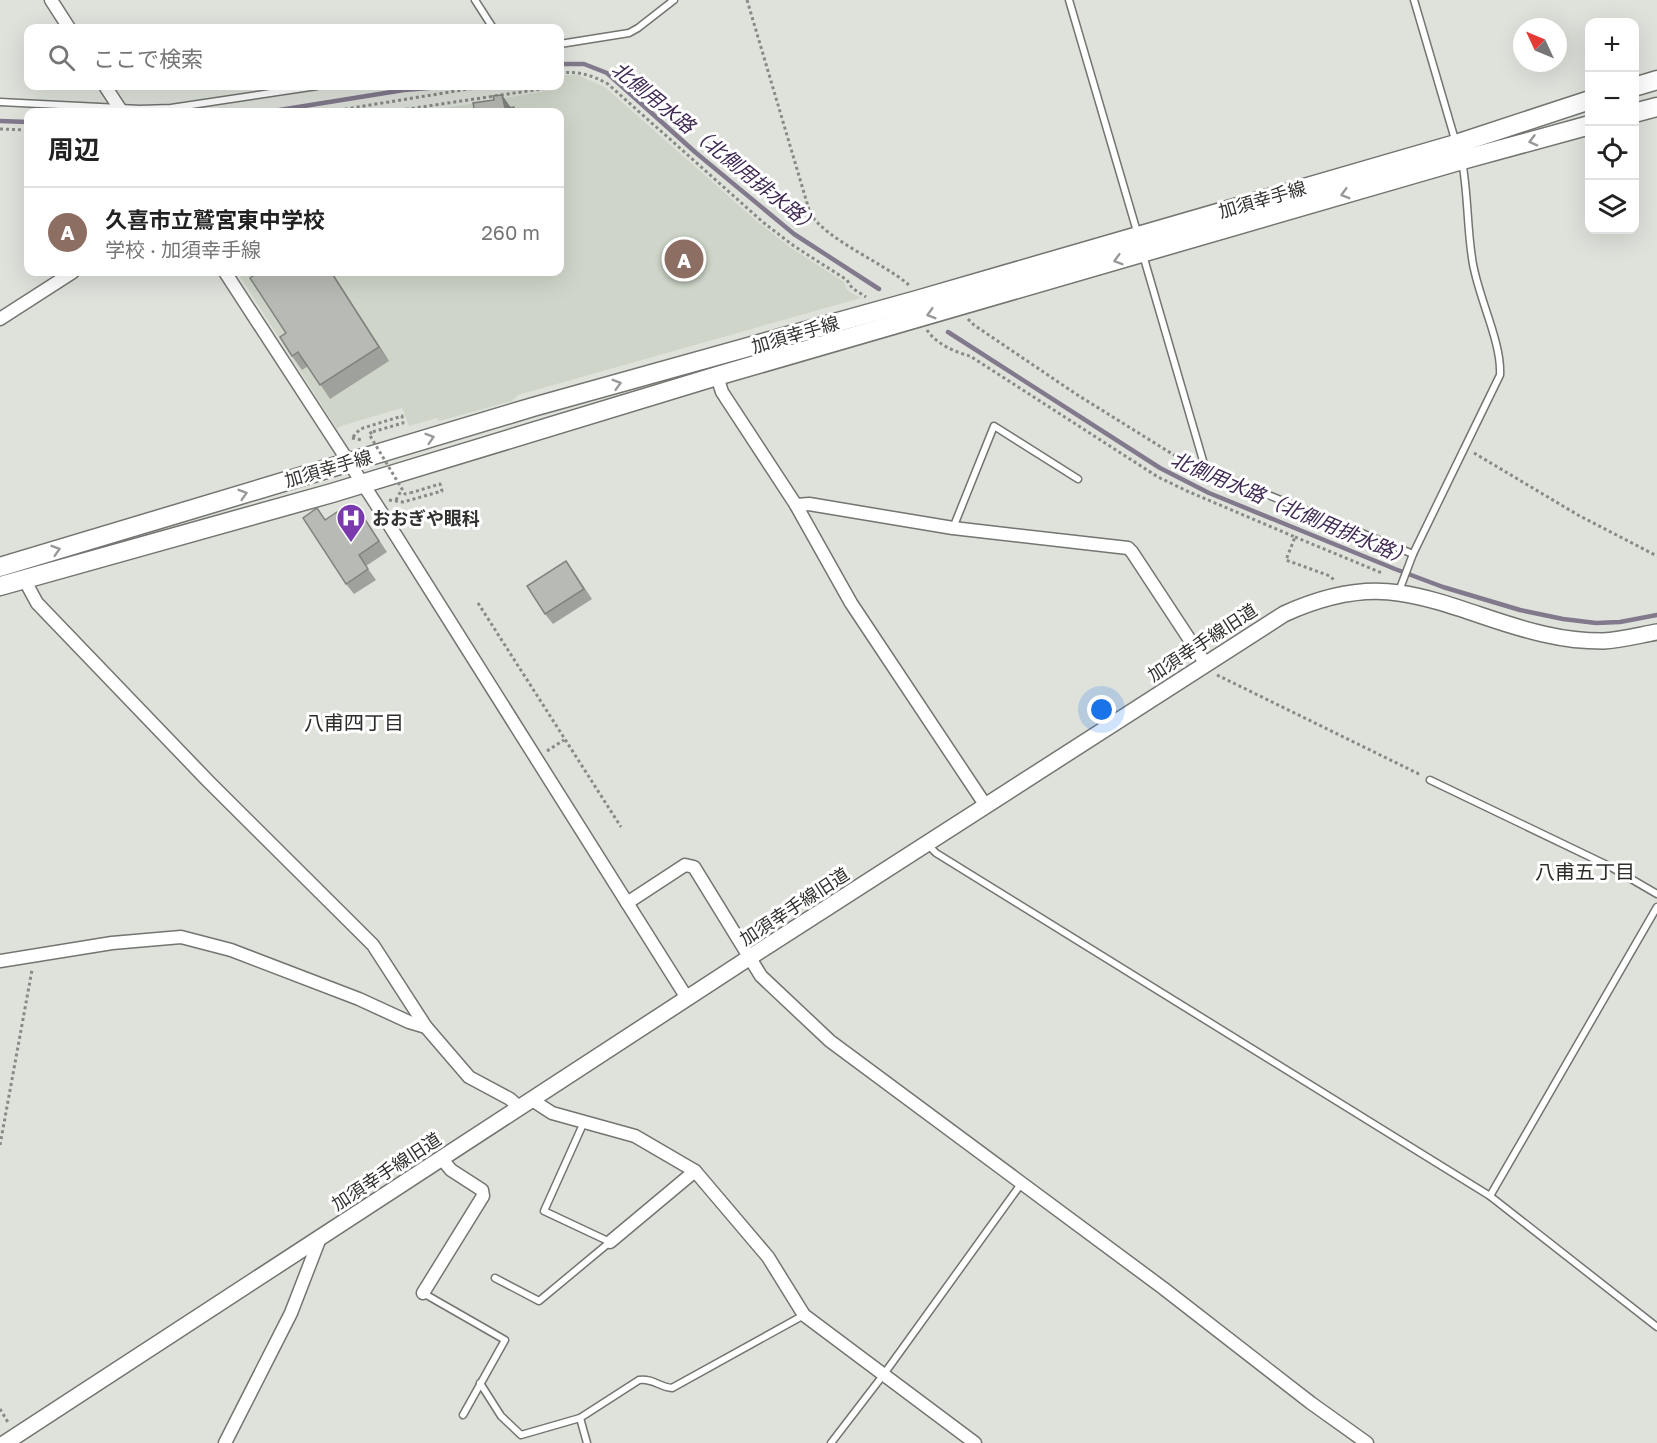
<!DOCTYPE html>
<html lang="ja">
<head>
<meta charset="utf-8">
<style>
	:root { --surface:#fff; --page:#f2f2f2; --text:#222; --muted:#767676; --line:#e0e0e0; --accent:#ea580c }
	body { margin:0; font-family:"Golos Text","Noto Sans JP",sans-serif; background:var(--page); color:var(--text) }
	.controls { position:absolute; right:18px; top:18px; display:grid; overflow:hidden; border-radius:12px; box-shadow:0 6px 24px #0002 }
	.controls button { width:54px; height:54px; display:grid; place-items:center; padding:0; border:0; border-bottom:2px solid var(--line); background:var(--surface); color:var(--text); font:30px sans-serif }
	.compass { position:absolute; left:1513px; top:18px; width:54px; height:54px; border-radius:50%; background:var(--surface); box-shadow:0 6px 24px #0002; rotate:314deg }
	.you { position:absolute; left:1102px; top:710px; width:21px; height:21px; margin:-15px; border:4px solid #fff; border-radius:50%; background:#1a73e8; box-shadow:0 0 0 9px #1a73e833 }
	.badge { display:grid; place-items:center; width:39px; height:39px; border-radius:50%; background:var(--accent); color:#fff; font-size:20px; font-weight:700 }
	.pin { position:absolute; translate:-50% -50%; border:3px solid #fff; box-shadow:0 2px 6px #0006 }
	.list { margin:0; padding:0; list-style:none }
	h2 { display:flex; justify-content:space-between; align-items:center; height:78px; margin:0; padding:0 24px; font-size:26px }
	h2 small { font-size:20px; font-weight:400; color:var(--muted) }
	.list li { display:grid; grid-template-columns:39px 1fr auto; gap:18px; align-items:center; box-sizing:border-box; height:90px; padding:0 24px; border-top:2px solid var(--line) }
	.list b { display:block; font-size:22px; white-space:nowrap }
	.list p { margin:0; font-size:20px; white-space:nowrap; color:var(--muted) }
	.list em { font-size:20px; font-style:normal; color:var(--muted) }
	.icon { flex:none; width:33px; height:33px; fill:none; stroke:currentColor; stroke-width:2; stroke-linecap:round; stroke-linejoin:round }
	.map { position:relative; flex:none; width:1657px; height:1443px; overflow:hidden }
	.search { position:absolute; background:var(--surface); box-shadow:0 6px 24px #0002; left:24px; top:24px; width:540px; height:66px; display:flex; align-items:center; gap:15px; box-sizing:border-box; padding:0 21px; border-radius:12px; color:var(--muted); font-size:22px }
	.panel { position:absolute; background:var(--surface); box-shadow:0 6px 24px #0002; left:24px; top:108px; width:540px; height:168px; border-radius:12px }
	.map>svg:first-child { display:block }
	.built { fill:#cfd6c9 }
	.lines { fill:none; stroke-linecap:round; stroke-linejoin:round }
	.stream { stroke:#82798d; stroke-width:4.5 }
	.service-casing { stroke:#727570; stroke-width:9 }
	.minor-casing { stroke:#727570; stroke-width:15 }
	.tertiary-casing { stroke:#727570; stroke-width:18 }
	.secondary-casing { stroke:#727570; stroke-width:21 }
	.path { stroke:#878a85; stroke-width:3; stroke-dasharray:3 3; stroke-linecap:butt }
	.service { stroke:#fff; stroke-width:6 }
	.minor { stroke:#fff; stroke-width:12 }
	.tertiary { stroke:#fff; stroke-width:15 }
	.secondary { stroke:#fff; stroke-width:18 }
	.path-bridge { stroke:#878a85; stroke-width:3; stroke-dasharray:3 3; stroke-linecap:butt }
	.wall { fill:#9ea19c }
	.shaded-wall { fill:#81837f }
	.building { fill:#b8bbb5; stroke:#81837f; stroke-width:1.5 }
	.oneway { stroke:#989897 }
	.labels { text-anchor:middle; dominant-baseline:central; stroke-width:6; stroke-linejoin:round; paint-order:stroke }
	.street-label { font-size:18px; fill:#31322f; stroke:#fff }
	.poi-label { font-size:18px; font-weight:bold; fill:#31322f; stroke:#fff; text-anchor:start }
	.water-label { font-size:20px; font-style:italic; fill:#3f2953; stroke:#fff }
	.neighbourhood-label { font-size:20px; fill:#2a2d28; stroke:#fff }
</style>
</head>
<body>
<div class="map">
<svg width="1657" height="1443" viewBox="0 0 1657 1443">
	<rect width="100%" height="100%" fill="#dee2db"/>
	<path class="built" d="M564 75H578L605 87 759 223 790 247 844 282 847 290 861 298 518 395 512 401 439 421 437 418 409 426 402 408 341 426 337 429 237 272H560V112H421L553 90 552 86H560V76Z"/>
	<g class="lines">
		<g class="stream">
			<path d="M560 64H584L607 73 695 152 794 234 879 289"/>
			<path d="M267 112 404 90 453 86"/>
			<path d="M0 121 28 122"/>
			<path d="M948 332 1160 468 1209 493 1395 569 1443 587 1520 610 1563 619 1596 623 1620 622 1657 615"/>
		</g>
		<g class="service-casing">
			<g id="service">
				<path d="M475 0 493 28"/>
				<path d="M1069 0 1138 235"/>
				<path d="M1414 0 1456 143"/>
				<path d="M560 44 629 33 638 28 674 0"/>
				<path d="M0 102 140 109 171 108 317 86"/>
				<path d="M1143 255 1204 464 1212 472 1413 554"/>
				<path d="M953 528 994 426 1078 479"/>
				<path d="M1399 591 1413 554 1500 375C1502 341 1476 293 1472 258 1467 226 1468 193 1462 161"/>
				<path d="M1430 780 1609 866 1657 894"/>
				<path d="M928 845 936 853 1490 1196 1657 1327"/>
				<path d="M1490 1196 1657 907"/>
				<path d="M495 1278 539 1301 610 1242 544 1211 584 1122"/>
				<path d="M423 1293 505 1340 463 1415"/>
				<path d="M480 1383 501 1416 521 1435 580 1418 639 1380C653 1378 659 1387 672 1388L804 1315"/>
				<path d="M580 1418 587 1443"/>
				<path d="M831 1443 884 1374 1021 1184"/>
			</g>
		</g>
		<g class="minor-casing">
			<g id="minor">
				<path d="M51 0 69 28"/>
				<path d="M105 86 122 112"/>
				<path d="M225 272 376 504 687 998"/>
				<path d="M0 319 73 272"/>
				<path d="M717 376 722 392 796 505 851 603 986 806"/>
				<path d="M796 505 809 504 953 528 1128 548 1132 552 1205 663"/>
				<path d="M24 579 37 603 208 781 373 945 426 1027 469 1077 510 1099 520 1108"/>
				<path d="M627 903 685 865 694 867 761 976 830 1041 1163 1288 1311 1403 1367 1443"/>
				<path d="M0 961 112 943 181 937 231 950 359 999 409 1022 426 1027"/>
				<path d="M532 1100 552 1113 635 1136 695 1171 768 1257 804 1315 975 1443"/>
				<path d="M610 1242 695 1171"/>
				<path d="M423 1293 483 1196 482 1190 451 1170 441 1158"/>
				<path d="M225 1443 291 1313 320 1238"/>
			</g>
		</g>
		<g class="tertiary-casing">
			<path id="tertiary" d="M5 1443 741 963 1284 614C1319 598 1360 587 1399 593 1449 600 1498 625 1548 635 1565 639 1586 641 1603 641 1621 640 1640 635 1657 632"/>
		</g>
		<g class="secondary-casing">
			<g id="secondary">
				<path d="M1634 87 1657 80"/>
				<path d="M1634 113 1657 107"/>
				<path d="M0 567 533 407 917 300 1456 144 1590 100"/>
				<path d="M0 586 332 493 717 376 1462 160 1590 125"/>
			</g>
		</g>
		<g class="path">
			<path d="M747 0 810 213C826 240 884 263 909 285"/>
			<path d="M560 73C578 71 592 75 608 84L764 223 794 246 847 280 852 288 866 297"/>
			<path d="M327 112 487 86"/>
			<path d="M388 112 548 88V86"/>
			<path d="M0 129 28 130"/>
			<path d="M968 319 974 325 1076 394 1190 465H1193"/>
			<path d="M927 330C936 344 955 352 970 356L1158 477 1187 491 1295 537 1286 560 1330 576 1335 581"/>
			<path d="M353 437 360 429 402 416 403 423 372 432"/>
			<path d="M352 438 362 440"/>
			<path d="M1474 453 1578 515 1657 556"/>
			<path d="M389 500 403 502 442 491 440 484 410 493"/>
			<path d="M396 500 402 489"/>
			<path d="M1295 537 1382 573"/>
			<path d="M478 603 621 827"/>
			<path d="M1217 675 1421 775"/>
			<path d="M547 751 564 740"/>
			<path d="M0 1145 32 970"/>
			<path d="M0 1409 9 1424"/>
		</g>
		<use href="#service" class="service"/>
		<use href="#minor" class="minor"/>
		<use href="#tertiary" class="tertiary"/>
		<use href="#secondary" class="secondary"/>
		<path class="path-bridge" d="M372 432 369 434 405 494 410 493"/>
	</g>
	<g class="wall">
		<path d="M259 272H300L301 274 304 272H332L389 361 330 399 308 366 302 370 292 356 286 333Z"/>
		<path d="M357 507 387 552 366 566 376 580 354 594 346 584 325 519 341 517Z"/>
		<path d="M574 572 592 599 553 624 545 614Z"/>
	</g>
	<g class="shaded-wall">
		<path d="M502 95 512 109 505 108Z"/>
		<path d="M331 272 332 273 389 361 379 347Z"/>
	</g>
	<g class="building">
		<path d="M502 95 505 108 514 107 515 112H475L473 103 494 100 493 96Z"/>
		<path d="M417 110V112H404Z"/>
		<path d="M259 272H299L300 274 304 272H331L379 347 320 385 298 352 292 356 280 337 286 333 250 278Z"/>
		<path d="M357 507 379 541 359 555 368 569 346 584 303 518 317 508 325 520 337 512 341 518Z"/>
		<path d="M566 561 584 589 545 614 527 586Z"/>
	</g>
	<defs><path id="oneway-chevron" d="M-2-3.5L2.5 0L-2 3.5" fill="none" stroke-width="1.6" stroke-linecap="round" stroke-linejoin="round" transform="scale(1.5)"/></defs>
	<g class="oneway">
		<use href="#oneway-chevron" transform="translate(1533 141) rotate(165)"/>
		<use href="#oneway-chevron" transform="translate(1345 194) rotate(164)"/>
		<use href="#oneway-chevron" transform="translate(1118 260) rotate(164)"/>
		<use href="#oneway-chevron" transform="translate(931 314) rotate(164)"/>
		<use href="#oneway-chevron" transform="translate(617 384) rotate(-16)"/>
		<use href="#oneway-chevron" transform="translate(430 438) rotate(-17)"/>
		<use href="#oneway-chevron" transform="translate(243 494) rotate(-17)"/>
		<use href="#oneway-chevron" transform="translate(56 550) rotate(-17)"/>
	</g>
	<defs>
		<g id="hospital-pin" transform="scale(1.5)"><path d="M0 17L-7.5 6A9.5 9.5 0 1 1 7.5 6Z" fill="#7b39ae" stroke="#fff"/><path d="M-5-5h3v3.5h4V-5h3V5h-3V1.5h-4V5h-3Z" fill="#fff"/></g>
	</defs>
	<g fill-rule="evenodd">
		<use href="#hospital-pin" x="351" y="518"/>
	</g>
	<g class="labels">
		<g class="street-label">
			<text transform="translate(1262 199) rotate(-16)">加須幸手線</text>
			<text transform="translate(795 334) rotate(-16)">加須幸手線</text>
			<text transform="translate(328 468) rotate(-16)">加須幸手線</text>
			<text transform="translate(1202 642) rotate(-33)">加須幸手線旧道</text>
			<text transform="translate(794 906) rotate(-33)">加須幸手線旧道</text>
			<text transform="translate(386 1171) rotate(-33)">加須幸手線旧道</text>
		</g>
		<g class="poi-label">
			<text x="372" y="518">おおぎや眼科</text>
		</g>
		<g class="water-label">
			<text transform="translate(716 147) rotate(39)">北側用水路（北側用排水路）</text>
			<text transform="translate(1292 508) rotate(23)">北側用水路（北側用排水路）</text>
		</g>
		<g class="neighbourhood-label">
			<text x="354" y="722">八甫四丁目</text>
			<text x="1585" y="871">八甫五丁目</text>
		</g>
	</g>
</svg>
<div class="controls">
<button>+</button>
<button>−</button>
<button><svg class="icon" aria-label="locate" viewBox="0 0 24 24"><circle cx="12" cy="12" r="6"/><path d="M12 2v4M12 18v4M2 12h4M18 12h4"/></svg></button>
<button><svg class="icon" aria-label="layers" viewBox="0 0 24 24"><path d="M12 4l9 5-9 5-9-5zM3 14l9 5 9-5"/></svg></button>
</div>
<svg class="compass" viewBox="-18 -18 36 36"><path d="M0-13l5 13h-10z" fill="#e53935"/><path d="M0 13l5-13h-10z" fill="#767676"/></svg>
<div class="you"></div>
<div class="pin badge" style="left:684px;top:259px;background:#8d6e63">A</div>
<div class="search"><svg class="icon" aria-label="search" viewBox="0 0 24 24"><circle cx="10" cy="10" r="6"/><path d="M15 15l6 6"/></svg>ここで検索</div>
<section class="panel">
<h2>周辺<small></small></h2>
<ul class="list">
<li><span class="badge" style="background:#8d6e63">A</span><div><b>久喜市立鷲宮東中学校</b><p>学校 · 加須幸手線</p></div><em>260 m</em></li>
</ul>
</section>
</div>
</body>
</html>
